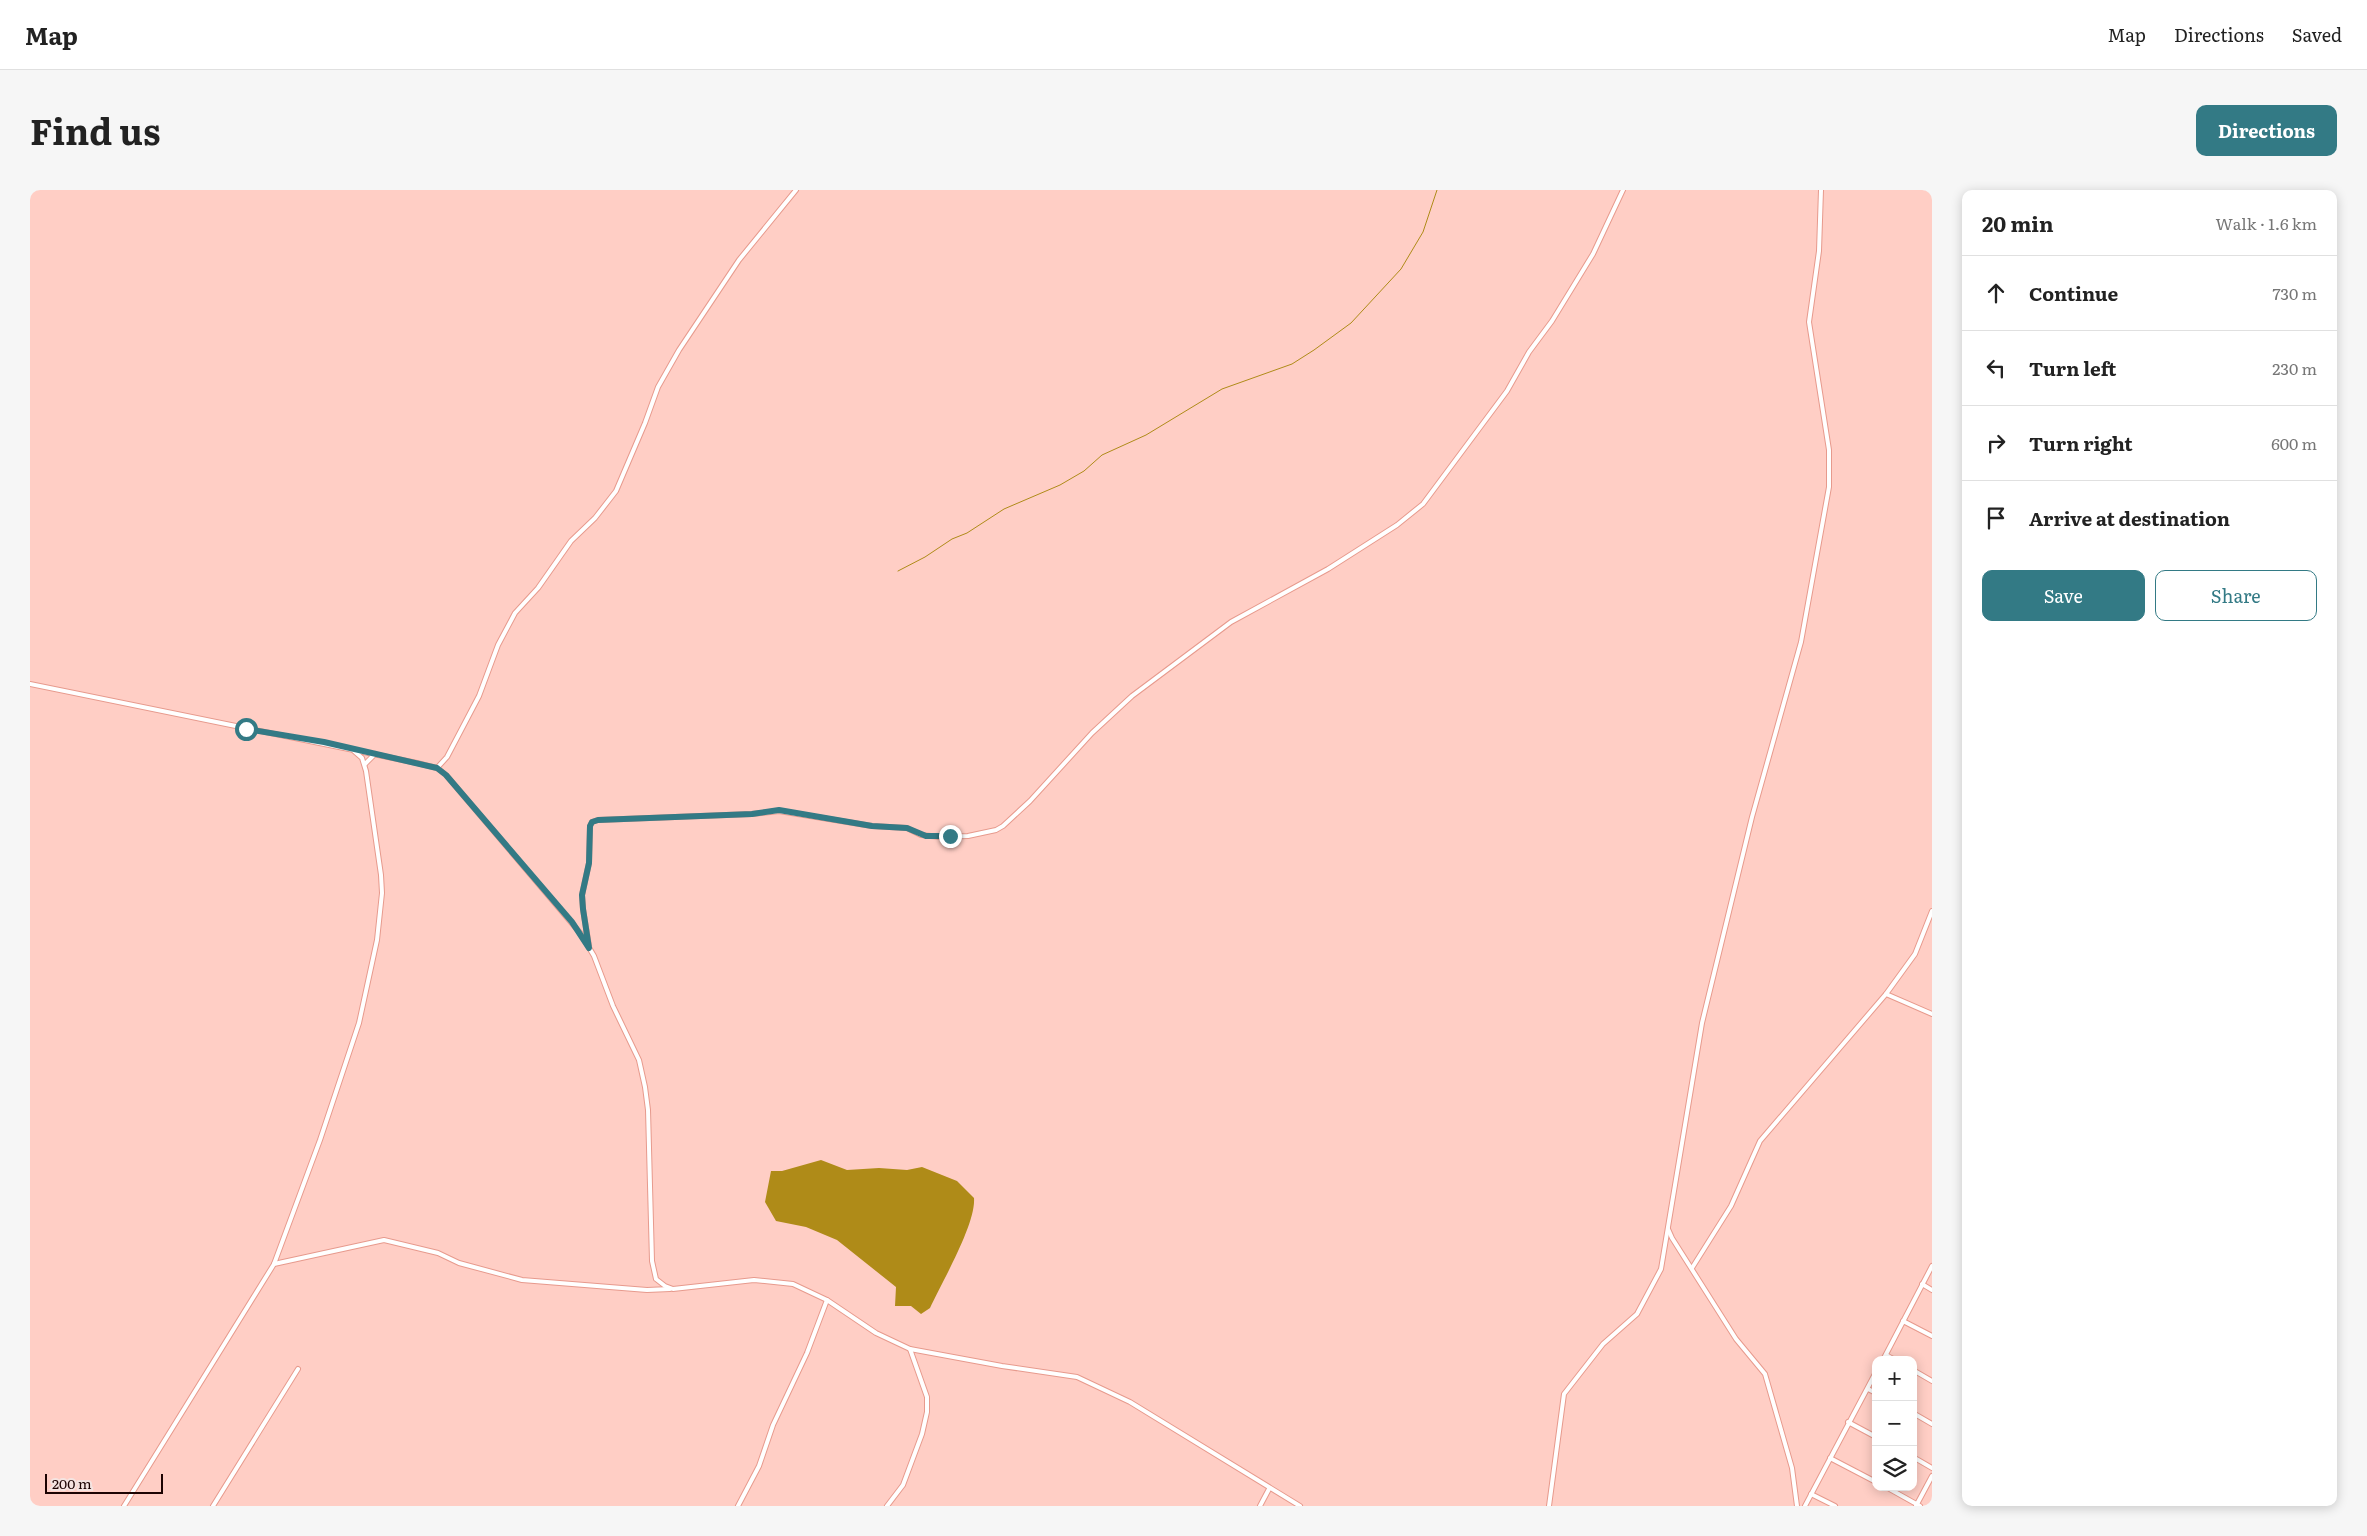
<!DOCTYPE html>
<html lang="en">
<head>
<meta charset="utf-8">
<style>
	:root { --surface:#fff; --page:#f6f6f6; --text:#222; --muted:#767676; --line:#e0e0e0; --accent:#337a85 }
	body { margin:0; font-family:Literata,serif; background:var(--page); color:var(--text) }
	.controls { position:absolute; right:15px; bottom:15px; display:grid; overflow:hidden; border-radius:10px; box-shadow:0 2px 12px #0003 }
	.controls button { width:45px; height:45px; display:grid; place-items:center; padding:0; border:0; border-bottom:1px solid var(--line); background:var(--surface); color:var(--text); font:25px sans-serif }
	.scale { position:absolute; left:15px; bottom:12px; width:118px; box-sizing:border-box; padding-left:5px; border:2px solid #1c0302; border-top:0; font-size:14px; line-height:18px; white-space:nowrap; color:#1c0302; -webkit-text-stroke:4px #f5e4e1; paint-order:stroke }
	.stop { position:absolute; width:15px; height:15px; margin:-11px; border:4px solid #337a85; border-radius:50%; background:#fff }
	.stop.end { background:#337a85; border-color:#fff; box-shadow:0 1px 5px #0008 }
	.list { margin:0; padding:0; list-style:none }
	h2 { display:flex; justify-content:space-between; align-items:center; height:65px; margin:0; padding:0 20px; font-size:21px }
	h2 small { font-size:16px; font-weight:400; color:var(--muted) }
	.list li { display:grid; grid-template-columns:32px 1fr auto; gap:15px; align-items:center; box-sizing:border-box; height:75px; padding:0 20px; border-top:1px solid var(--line) }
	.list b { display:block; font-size:19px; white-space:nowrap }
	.list em { font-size:16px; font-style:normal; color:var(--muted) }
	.actions { display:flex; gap:10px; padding:15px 20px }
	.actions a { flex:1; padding:11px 0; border:1px solid var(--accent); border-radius:10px; text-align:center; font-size:18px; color:var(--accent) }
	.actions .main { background:var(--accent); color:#fff }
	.icon { flex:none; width:28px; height:28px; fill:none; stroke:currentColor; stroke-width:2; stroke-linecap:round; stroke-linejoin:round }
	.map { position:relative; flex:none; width:1902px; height:1316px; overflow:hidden; border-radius:10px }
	header { display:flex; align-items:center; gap:30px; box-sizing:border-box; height:70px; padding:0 25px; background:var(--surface); border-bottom:1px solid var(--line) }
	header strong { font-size:24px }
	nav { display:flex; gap:28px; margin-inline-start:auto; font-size:18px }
	.intro { display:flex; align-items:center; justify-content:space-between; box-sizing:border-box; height:120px; padding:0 30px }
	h1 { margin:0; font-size:35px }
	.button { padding:12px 22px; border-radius:10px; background:var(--accent); color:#fff; font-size:18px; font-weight:700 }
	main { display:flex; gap:30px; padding:0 30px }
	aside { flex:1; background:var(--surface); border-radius:10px; box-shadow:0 2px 12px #0003 }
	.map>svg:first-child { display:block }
	.water { fill:#af8b18 }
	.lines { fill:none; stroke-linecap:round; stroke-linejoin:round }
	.stream { stroke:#af8b18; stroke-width:1 }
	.minor-casing { stroke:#e79a8d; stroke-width:6 }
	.minor { stroke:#fff; stroke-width:4 }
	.route { stroke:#337a85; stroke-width:6 }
</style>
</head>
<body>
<header>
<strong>Map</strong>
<nav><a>Map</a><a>Directions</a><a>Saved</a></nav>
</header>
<div class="intro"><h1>Find us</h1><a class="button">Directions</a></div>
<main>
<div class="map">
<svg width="1902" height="1316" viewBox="0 0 1902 1316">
	<rect width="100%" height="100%" fill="#ffcec5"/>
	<path class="water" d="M791 970 817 980 849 978 877 980 892 977 927 991 944 1008C946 1034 912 1092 900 1118L891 1124 881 1116H865L866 1097 807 1050 776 1037 746 1031 735 1012 741 981H752Z"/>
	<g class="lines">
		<path class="stream" d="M868 381 895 367 922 349 937 343 974 319 1030 295 1054 281 1072 265 1116 245 1192 199 1262 174 1284 160 1321 133 1371 79 1393 42 1407 0"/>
		<g class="minor-casing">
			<g id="minor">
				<path d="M0 494 387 573 407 578 416 585 551 744 564 766 583 816 609 870 615 897 618 920 622 1071 626 1089 635 1096 643 1099 724 1090 763 1094 797 1110 846 1143 880 1159 972 1176 1047 1187 1100 1212 1270 1316"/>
				<path d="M335 574 345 564"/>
				<path d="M407 578 417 567 449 506 468 455 485 423 508 398 541 351 565 328 586 301 615 233 628 197 649 160 709 70 766 0"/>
				<path d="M559 756 553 719 552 705 559 673 560 636 562 632 568 630 722 624 749 621 842 636 877 638 891 645 911 647 938 646 966 640 973 636 1000 611 1062 543 1102 506 1201 432 1298 379 1367 335 1393 314 1477 201 1499 162 1522 131 1563 64 1593 0"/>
				<path d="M1856 804 1885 764 1902 721"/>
				<path d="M1638 1039 1642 1048 1706 1149 1735 1184 1762 1278 1767 1316"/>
				<path d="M244 1074 354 1050 408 1063 429 1073 492 1090 617 1100 640 1099"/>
				<path d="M1662 1078 1701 1016 1730 951 1856 804 1902 824"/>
				<path d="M1892 1094 1902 1100"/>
				<path d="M1873 1131 1902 1146"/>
				<path d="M1856 1165 1865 1170"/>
				<path d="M1853 1170 1902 1076"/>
				<path d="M1883 1180 1902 1191"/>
				<path d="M1838 1199 1846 1203"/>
				<path d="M1883 1223 1902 1234"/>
				<path d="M1818 1232 1846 1247"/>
				<path d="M1883 1267 1902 1278"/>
				<path d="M1800 1268 1846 1292"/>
				<path d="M1856 1297 1890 1316"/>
				<path d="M1781 1304 1805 1316"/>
				<path d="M94 1316 244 1074 290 950 329 833 347 750 352 703 351 685 336 581 332 568 324 561"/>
				<path d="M183 1316 268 1179"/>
				<path d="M708 1316 729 1276 743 1235 777 1163 797 1110"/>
				<path d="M857 1316 873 1295 892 1244 897 1222V1207L880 1159"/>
				<path d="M1230 1316 1239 1299"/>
				<path d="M1519 1316 1534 1204 1573 1154 1607 1124 1631 1079 1672 833 1722 627 1771 452 1799 297V260L1779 132 1789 61 1791 0"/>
				<path d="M1775 1316 1846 1182"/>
				<path d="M1886 1316 1902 1286"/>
			</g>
		</g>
		<use href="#minor" class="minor"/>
	</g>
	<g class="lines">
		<path class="route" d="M216 539 294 552 407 578 416 585 542 732 559 758 553 719 552 705 559 673 560 636 562 632 568 630 722 624 749 620 842 636 877 638 896 646H920"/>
	</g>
</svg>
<div class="controls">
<button>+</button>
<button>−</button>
<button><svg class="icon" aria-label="layers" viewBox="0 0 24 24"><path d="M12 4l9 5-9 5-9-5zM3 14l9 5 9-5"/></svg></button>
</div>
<div class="scale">200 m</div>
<div class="stop" style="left:216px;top:539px"></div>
<div class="stop end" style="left:920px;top:646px"></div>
</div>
<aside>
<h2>20 min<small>Walk · 1.6 km</small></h2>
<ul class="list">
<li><svg class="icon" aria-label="ahead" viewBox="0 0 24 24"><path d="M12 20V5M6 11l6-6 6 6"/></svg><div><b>Continue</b></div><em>730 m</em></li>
<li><svg class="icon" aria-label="left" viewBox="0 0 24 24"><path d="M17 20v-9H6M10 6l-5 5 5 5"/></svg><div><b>Turn left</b></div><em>230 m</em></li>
<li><svg class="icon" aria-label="right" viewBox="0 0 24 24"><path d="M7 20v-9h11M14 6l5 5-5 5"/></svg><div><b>Turn right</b></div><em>600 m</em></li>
<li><svg class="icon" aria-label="arrive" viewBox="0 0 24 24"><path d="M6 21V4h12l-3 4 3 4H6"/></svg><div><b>Arrive at destination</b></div></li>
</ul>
<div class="actions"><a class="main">Save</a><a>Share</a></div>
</aside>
</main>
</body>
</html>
